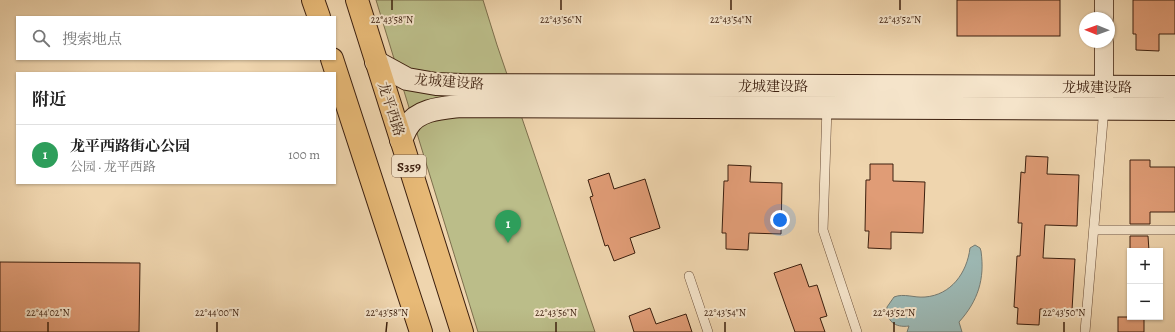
<!DOCTYPE html>
<html lang="zh">
<head>
<meta charset="utf-8">
<style>
	:root { --surface:#fff; --page:#f6f6f6; --text:#222; --muted:#767676; --line:#e0e0e0; --accent:#111827 }
	body { margin:0; font-family:Alegreya,"Noto Serif SC",serif; background:var(--page); color:var(--text) }
	.controls { position:absolute; right:12px; bottom:12px; display:grid; overflow:hidden; border-radius:0px; box-shadow:0 1px 3px #0004 }
	.controls button { width:36px; height:36px; display:grid; place-items:center; padding:0; border:0; border-bottom:1px solid var(--line); background:var(--surface); color:var(--text); font:20px sans-serif }
	.compass { position:absolute; left:1079px; top:12px; width:36px; height:36px; border-radius:50%; background:var(--surface); box-shadow:0 1px 3px #0004; rotate:271deg }
	.you { position:absolute; left:780px; top:220px; width:14px; height:14px; margin:-10px; border:3px solid #fff; border-radius:50%; background:#1a73e8; box-shadow:0 0 0 6px #1a73e833 }
	.badge { display:grid; place-items:center; width:26px; height:26px; border-radius:50%; background:var(--accent); color:#fff; font-size:13px; font-weight:700 }
	.pin { position:absolute; translate:-50% -33px; filter:drop-shadow(0 1px 2px #0008) }
	.pin::after { content:''; position:absolute; top:21px; width:14px; height:12px; background:inherit; clip-path:polygon(0 0,100% 0,50% 100%) }
	.list { margin:0; padding:0; list-style:none }
	h2 { display:flex; justify-content:space-between; align-items:center; height:52px; margin:0; padding:0 16px; font-size:17px }
	h2 small { font-size:13px; font-weight:400; color:var(--muted) }
	.list li { display:grid; grid-template-columns:26px 1fr auto; gap:12px; align-items:center; box-sizing:border-box; height:60px; padding:0 16px; border-top:1px solid var(--line) }
	.list b { display:block; font-size:15px; white-space:nowrap }
	.list p { margin:0; font-size:13px; white-space:nowrap; color:var(--muted) }
	.list em { font-size:13px; font-style:normal; color:var(--muted) }
	.icon { flex:none; width:22px; height:22px; fill:none; stroke:currentColor; stroke-width:2; stroke-linecap:round; stroke-linejoin:round }
	.map { position:relative; flex:none; width:1175px; height:332px; overflow:hidden }
	.search { position:absolute; background:var(--surface); box-shadow:0 1px 3px #0004; left:16px; top:16px; width:320px; height:44px; display:flex; align-items:center; gap:10px; box-sizing:border-box; padding:0 14px; border-radius:0px; color:var(--muted); font-size:15px }
	.panel { position:absolute; background:var(--surface); box-shadow:0 1px 3px #0004; left:16px; top:72px; width:320px; height:112px; border-radius:0px }
	.map>svg:first-child { display:block }
	.green { fill:#bbbd89; stroke:#7c6e4c }
	.water { fill:#9cb7b2; stroke:#767a70 }
	.building { fill:#e09c76; stroke:#3c1f0e }
	.lines { fill:none; stroke-linecap:round; stroke-linejoin:round }
	.lane-casing { stroke:#694c36; stroke-width:10 }
	.street-casing { stroke:#694c36; stroke-width:20 }
	.secondary-casing { stroke:#3c1f0e; stroke-width:24 }
	.primary-casing { stroke:#3c1f0e; stroke-width:24 }
	.lane { stroke:#f5e4ca; stroke-width:9 }
	.street { stroke:#f5e4ca; stroke-width:18 }
	.secondary { stroke:#f5e4ca; stroke-width:22 }
	.primary { stroke:#e8ba77; stroke-width:22 }
	.ticks { fill:none; stroke:#3c1f0e; stroke-width:1.5 }
	.labels { text-anchor:middle; dominant-baseline:central; stroke-width:4; stroke-linejoin:round; paint-order:stroke }
	.shield { fill:#f5e4ca; stroke:#745a46; stroke-width:1 }
	.shield-label { font-size:13px; font-weight:bold; fill:#3c1f0e }
	.street-label { font-size:14px; fill:#3c1f0e; stroke:#f5e4ca }
	.ticks-label { font-size:10px; text-anchor:middle; fill:#3c1f0e; stroke:#f5e4ca; stroke-width:4; stroke-linejoin:round; paint-order:stroke }
</style>
</head>
<body>
<div class="map">
<svg width="1175" height="332" viewBox="0 0 1175 332">
	<rect width="100%" height="100%" fill="#efd5ae"/>
	<filter id="stains"><feTurbulence type="fractalNoise" baseFrequency=".005" numOctaves="4"/><feColorMatrix values="0 0 0 0 .2 0 0 0 0 .09 0 0 0 0 .02 0 0 0 .5 -.17"/></filter>
	<radialGradient id="worn" r=".72"><stop offset=".6" stop-color="#630" stop-opacity="0"/><stop offset="1" stop-color="#630" stop-opacity=".3"/></radialGradient>
	<path class="green" d="M376 0H483L497 45 595 332H478Z"/>
	<path class="water" d="M975 245 980 248 981 251C985 279 978 301 959 322L962 332H907L909 326C895 328 886 321 887 307L894 297C904 293 914 298 925 297 951 295 967 273 970 248Z"/>
	<g class="building">
		<rect x="957" y="0" width="103" height="36"/>
		<path d="M1133 0H1175V34H1159V51L1136 50V34H1133Z"/>
		<path d="M1026 156 1048 157 1047 174 1079 175 1077 226 1045 225 1043 258 1075 259 1072 310 1040 309 1039 325 1017 324 1018 308 1014 307 1017 256H1020L1022 223H1018L1021 172 1025 173Z"/>
		<path d="M1130 160H1150V167H1175V212H1150V224H1130Z"/>
		<path d="M870 164H893V181L925 182 923 233 891 232V249L868 248 869 231H865L866 180H870Z"/>
		<path d="M728 165 751 166 750 182 782 183 781 234 749 233 748 250 726 249V233H722L724 181H728Z"/>
		<path d="M609 173 614 189 645 179 660 228 630 238 635 253 614 261 608 245 605 246 590 197 593 196 588 180Z"/>
		<path d="M1130 236H1148L1149 251H1130Z"/>
		<path d="M0 262 140 263 139 332H0Z"/>
		<path d="M801 264 809 287 817 285 827 316 820 318 825 332H795L786 307 774 273Z"/>
		<path d="M650 308 656 324 686 314 692 332H634L629 316Z"/>
		<rect x="1118" y="317" width="26" height="15"/>
	</g>
	<g class="lines">
		<g class="lane-casing">
			<g id="lane">
				<path d="M827 107 823 230 857 332"/>
				<path d="M1094 230H1175"/>
				<path d="M689 276 708 332"/>
				<path d="M1085 332 1104 108"/>
			</g>
		</g>
		<g class="street-casing">
			<g id="street">
				<path d="M1104 0V18"/>
				<path d="M1104 42V100"/>
			</g>
		</g>
		<g class="secondary-casing">
			<g id="secondary">
				<path d="M376 62 407 79 436 84 461 85 1175 87"/>
				<path d="M401 140C403 136 405 130 408 126 418 109 443 108 460 106L1175 109"/>
			</g>
		</g>
		<g class="primary-casing">
			<g id="primary">
				<path d="M313 0 319 17"/>
				<path d="M357 0 462 332"/>
				<path d="M332 59 421 332"/>
			</g>
		</g>
		<use href="#lane" class="lane"/>
		<use href="#street" class="street"/>
		<use href="#secondary" class="secondary"/>
		<use href="#primary" class="primary"/>
	</g>
	<path class="ticks" d="M392 10V0M561 10V0M731 10V0M900 10V0M48 332V322M217 332V322M386 332 387 322M556 332V322M725 332V322M894 332V322M1064 332V322"/>
	<g class="labels">
		<rect class="shield" x="392" y="155" width="34" height="22" rx="3"/>
		<g class="shield-label">
			<text x="409" y="166">S359</text>
		</g>
		<g class="street-label">
			<text transform="translate(449 82) rotate(4)">龙城建设路</text>
			<text x="773" y="86">龙城建设路</text>
			<text x="1097" y="87">龙城建设路</text>
			<text transform="translate(391 109) rotate(72)">龙平西路</text>
		</g>
	</g>
	<g class="ticks-label">
		<text x="392" y="23">22°43'58"N</text>
		<text x="561" y="23">22°43'56"N</text>
		<text x="731" y="23">22°43'54"N</text>
		<text x="900" y="23">22°43'52"N</text>
		<text x="48" y="316">22°44'02"N</text>
		<text x="217" y="316">22°44'00"N</text>
		<text x="387" y="316">22°43'58"N</text>
		<text x="556" y="316">22°43'56"N</text>
		<text x="725" y="316">22°43'54"N</text>
		<text x="894" y="316">22°43'52"N</text>
		<text x="1064" y="316">22°43'50"N</text>
	</g>
	<rect width="100%" height="100%" filter="url(#stains)"/>
	<rect width="100%" height="100%" fill="url(#worn)"/>
</svg>
<div class="controls">
<button>+</button>
<button>−</button>
</div>
<svg class="compass" viewBox="-18 -18 36 36"><path d="M0-13l5 13h-10z" fill="#e53935"/><path d="M0 13l5-13h-10z" fill="#767676"/></svg>
<div class="you"></div>
<div class="pin badge" style="left:508px;top:243px;background:#2e9e5b">1</div>
<div class="search"><svg class="icon" aria-label="search" viewBox="0 0 24 24"><circle cx="10" cy="10" r="6"/><path d="M15 15l6 6"/></svg>搜索地点</div>
<section class="panel">
<h2>附近<small></small></h2>
<ul class="list">
<li><span class="badge" style="background:#2e9e5b">1</span><div><b>龙平西路街心公园</b><p>公园 · 龙平西路</p></div><em>100 m</em></li>
</ul>
</section>
</div>
</body>
</html>
